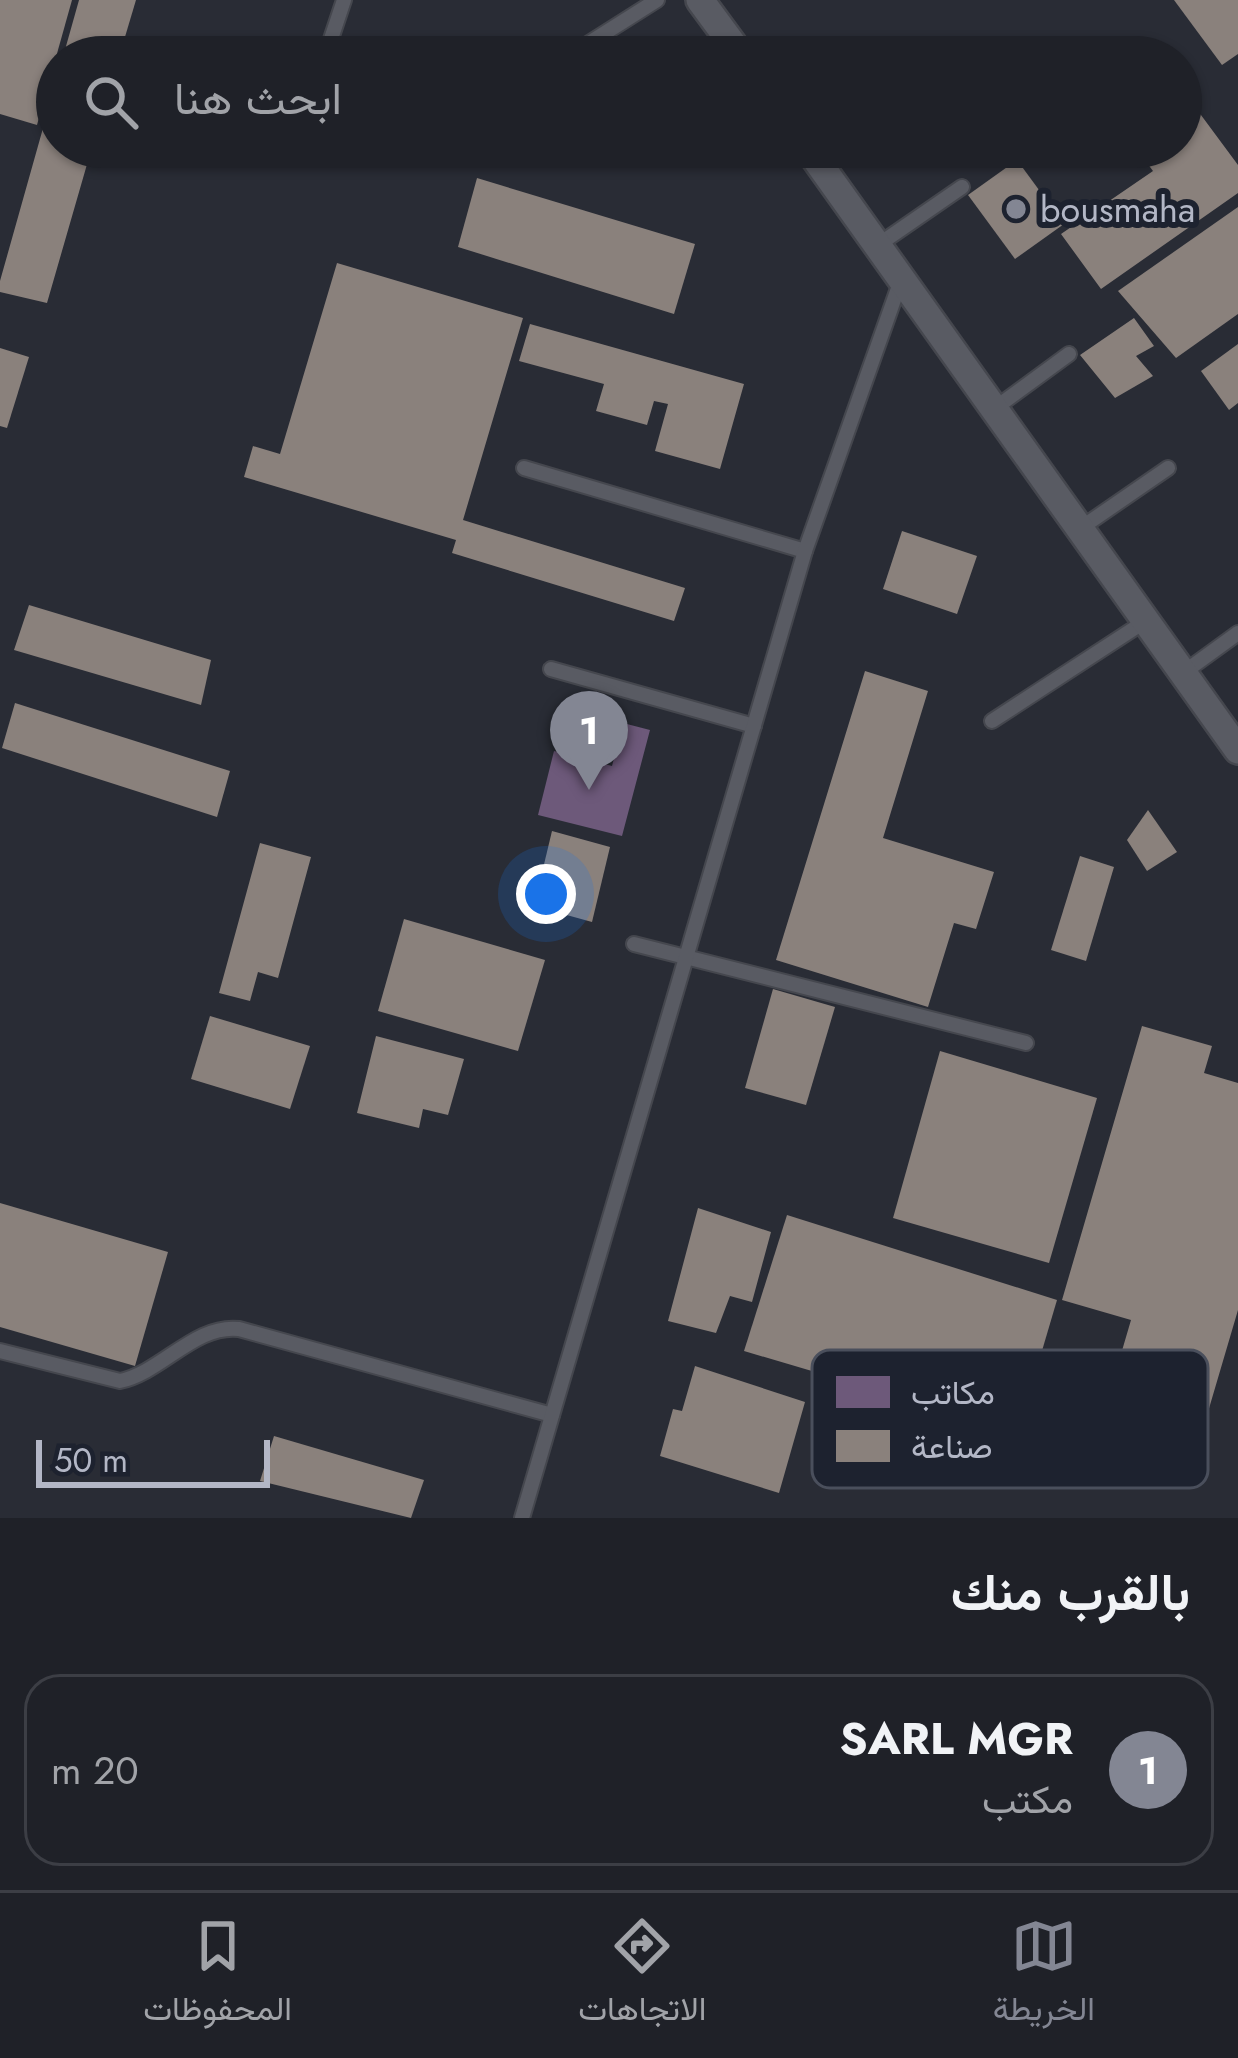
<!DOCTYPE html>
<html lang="ar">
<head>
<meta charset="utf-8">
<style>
	:root { --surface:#1f2128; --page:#272930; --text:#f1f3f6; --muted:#a1a3a8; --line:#3c3e45; --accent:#838693 }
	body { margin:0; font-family:Jost,Vazirmatn,sans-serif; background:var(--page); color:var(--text); direction:rtl }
	.scale { position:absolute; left:36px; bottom:30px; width:234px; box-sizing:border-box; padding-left:12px; border:6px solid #b3b7c6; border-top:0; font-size:33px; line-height:42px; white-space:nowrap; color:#b3b7c6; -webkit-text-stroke:9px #1d222f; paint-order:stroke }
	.you { position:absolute; left:546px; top:894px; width:42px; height:42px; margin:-30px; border:9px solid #fff; border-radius:50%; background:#1a73e8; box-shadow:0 0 0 18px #1a73e833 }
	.badge { display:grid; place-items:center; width:78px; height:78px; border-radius:50%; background:var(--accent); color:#fff; font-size:39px; font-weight:700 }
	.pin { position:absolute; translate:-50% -99px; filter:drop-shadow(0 3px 6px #0008) }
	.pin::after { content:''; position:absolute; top:63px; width:42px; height:36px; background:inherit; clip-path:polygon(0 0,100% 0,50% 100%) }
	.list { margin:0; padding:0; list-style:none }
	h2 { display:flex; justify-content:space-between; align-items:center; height:156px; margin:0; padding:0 48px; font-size:51px }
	h2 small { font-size:39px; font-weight:400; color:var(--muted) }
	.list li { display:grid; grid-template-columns:78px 1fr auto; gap:36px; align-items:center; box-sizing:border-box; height:192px; margin:0 24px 24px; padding:0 24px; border:3px solid var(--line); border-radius:36px }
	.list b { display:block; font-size:45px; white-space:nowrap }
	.list p { margin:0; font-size:39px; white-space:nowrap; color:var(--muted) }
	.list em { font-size:39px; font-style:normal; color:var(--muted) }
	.icon { flex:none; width:66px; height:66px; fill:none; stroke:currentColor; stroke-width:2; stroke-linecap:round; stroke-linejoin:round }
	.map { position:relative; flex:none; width:1238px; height:1518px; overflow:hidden; direction:ltr }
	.search { position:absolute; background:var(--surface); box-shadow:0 3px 9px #0004; left:36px; right:36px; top:36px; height:132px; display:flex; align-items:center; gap:30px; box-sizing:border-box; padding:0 42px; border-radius:66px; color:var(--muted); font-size:45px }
	.sheet { height:372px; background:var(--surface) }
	nav { display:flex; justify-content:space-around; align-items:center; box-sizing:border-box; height:168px; border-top:3px solid var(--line); background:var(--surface); font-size:33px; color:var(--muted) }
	nav a { display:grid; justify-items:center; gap:6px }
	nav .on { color:var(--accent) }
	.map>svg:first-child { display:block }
	.offices { fill:#6d597a }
	.industry { fill:#8a817c }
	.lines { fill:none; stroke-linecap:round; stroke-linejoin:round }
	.lane-casing { stroke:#45474e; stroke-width:18 }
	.street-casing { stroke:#45474e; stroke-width:32 }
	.lane { stroke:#595b63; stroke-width:14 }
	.street { stroke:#595b63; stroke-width:27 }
	.poi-dot { fill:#838693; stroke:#1d222f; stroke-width:4.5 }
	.labels { text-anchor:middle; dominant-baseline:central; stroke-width:12; stroke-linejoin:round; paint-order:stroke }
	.poi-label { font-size:36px; fill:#b3b7c6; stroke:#1d222f; text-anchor:start }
	.key { fill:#1d222f; stroke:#4a4f5c; stroke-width:3 }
	.key-label { font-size:33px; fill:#b3b7c6 }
</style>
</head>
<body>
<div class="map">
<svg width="1238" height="1518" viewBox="0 0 1238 1518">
	<rect width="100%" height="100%" fill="#292c35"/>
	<path class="offices" d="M623 723 650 730 622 836 538 815 554 751 612 766Z"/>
	<g class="industry">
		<path d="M0 0H72L37 125 0 114Z"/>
		<path d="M79 0H136L119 57H63Z"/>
		<path d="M1174 0H1238V54L1222 65Z"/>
		<path d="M56 82 57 147H92L47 303 0 292V281Z"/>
		<path d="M1181 88 1238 165V193L1101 289 1061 234 1153 171 1135 147H1181Z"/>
		<path d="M1017 160 1064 224 1015 259 968 195Z"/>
		<path d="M477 178 695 244 674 314 458 247Z"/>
		<path d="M1238 207V314L1176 358 1118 291Z"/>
		<path d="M337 263 523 318 463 520 685 588 674 621 452 553 456 540 244 477 253 446 280 454Z"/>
		<path d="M1134 318 1154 346 1136 356 1153 376 1115 398 1080 355Z"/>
		<path d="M530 324 744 384 720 469 655 451 668 404 654 401 647 425 596 411 604 384 519 361Z"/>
		<path d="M1238 344V403L1229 410 1201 371Z"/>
		<path d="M0 348 29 357 7 428 0 426Z"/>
		<path d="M902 531 977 556 957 614 883 589Z"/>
		<path d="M29 605 211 660 201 705 14 650Z"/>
		<path d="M865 671 928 691 883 838 994 872 976 929 954 923 928 1007 776 960Z"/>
		<path d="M15 703 230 771 217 817 2 748Z"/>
		<path d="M1148 810 1177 852 1147 871 1127 840Z"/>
		<path d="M552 831 610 847 592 922 534 906Z"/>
		<path d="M260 843 311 857 278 978 258 972 250 1001 219 993Z"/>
		<path d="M1080 856 1114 867 1086 961 1051 950Z"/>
		<path d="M404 919 545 960 518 1051 378 1011Z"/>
		<path d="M773 989 835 1007 806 1105 745 1088Z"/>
		<path d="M210 1016 310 1046 290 1109 191 1079Z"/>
		<path d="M1142 1026 1212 1046 1204 1073 1238 1083V1310L1195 1456 1099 1429 1131 1320 1062 1300Z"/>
		<path d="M376 1036 464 1059 448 1115 423 1109 419 1128 357 1113Z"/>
		<path d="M940 1051 1097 1098 1049 1263 893 1218Z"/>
		<path d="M0 1203 168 1252 135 1366 0 1327Z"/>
		<path d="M698 1208 771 1232 752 1302 730 1296 716 1333 668 1321Z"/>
		<path d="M787 1215 1057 1300 1018 1432 744 1351Z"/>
		<path d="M695 1366 805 1402 779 1493 660 1456 673 1409 682 1411Z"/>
		<path d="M274 1436 424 1480 411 1518 260 1481Z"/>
	</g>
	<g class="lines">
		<g class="lane-casing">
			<g id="lane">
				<path d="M325 57 344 0"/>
				<path d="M567 57 657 0"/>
				<path d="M878 245 962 187"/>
				<path d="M994 409 1069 354"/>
				<path d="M524 468 805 551"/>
				<path d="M1078 530 1168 468"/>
				<path d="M551 669 754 726"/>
				<path d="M1183 673 1238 633"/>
				<path d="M992 721 1144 622"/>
				<path d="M634 944 1026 1043"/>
				<path d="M0 1351 120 1381C162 1372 195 1324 239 1329L552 1415"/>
				<path d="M522 1518 805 551 901 280"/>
			</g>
		</g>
		<g class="street-casing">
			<g id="street">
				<path d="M700 0 742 57"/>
				<path d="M807 147 1238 750"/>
			</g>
		</g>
		<use href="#lane" class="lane"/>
		<use href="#street" class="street"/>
	</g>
	<circle class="poi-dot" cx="1016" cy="209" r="12"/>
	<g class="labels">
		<g class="poi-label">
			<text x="1040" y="209">bousmaha</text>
		</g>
	</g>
	<rect x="812" y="1350" width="396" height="138" rx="18" class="key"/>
	<rect x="836" y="1376" width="54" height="32" fill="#6d597a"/>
	<rect x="836" y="1430" width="54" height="32" fill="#8a817c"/>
	<g class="key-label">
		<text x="911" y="1404">مكاتب</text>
		<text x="911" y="1458">صناعة</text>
	</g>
</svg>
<div class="scale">50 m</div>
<div class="you"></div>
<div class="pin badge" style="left:589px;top:790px">1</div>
<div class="search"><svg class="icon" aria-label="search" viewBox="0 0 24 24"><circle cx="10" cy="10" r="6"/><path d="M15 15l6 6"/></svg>ابحث هنا</div>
</div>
<section class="sheet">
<h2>بالقرب منك<small></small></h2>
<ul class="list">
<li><span class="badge">1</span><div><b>SARL MGR</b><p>مكتب</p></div><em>20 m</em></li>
</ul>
</section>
<nav>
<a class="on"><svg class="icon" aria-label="map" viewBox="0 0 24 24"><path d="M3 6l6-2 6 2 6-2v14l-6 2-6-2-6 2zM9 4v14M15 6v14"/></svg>الخريطة</a>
<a><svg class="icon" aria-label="directions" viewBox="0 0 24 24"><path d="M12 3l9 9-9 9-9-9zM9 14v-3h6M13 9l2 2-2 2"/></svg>الاتجاهات</a>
<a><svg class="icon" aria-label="saved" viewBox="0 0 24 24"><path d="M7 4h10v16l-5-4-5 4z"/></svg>المحفوظات</a>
</nav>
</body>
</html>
